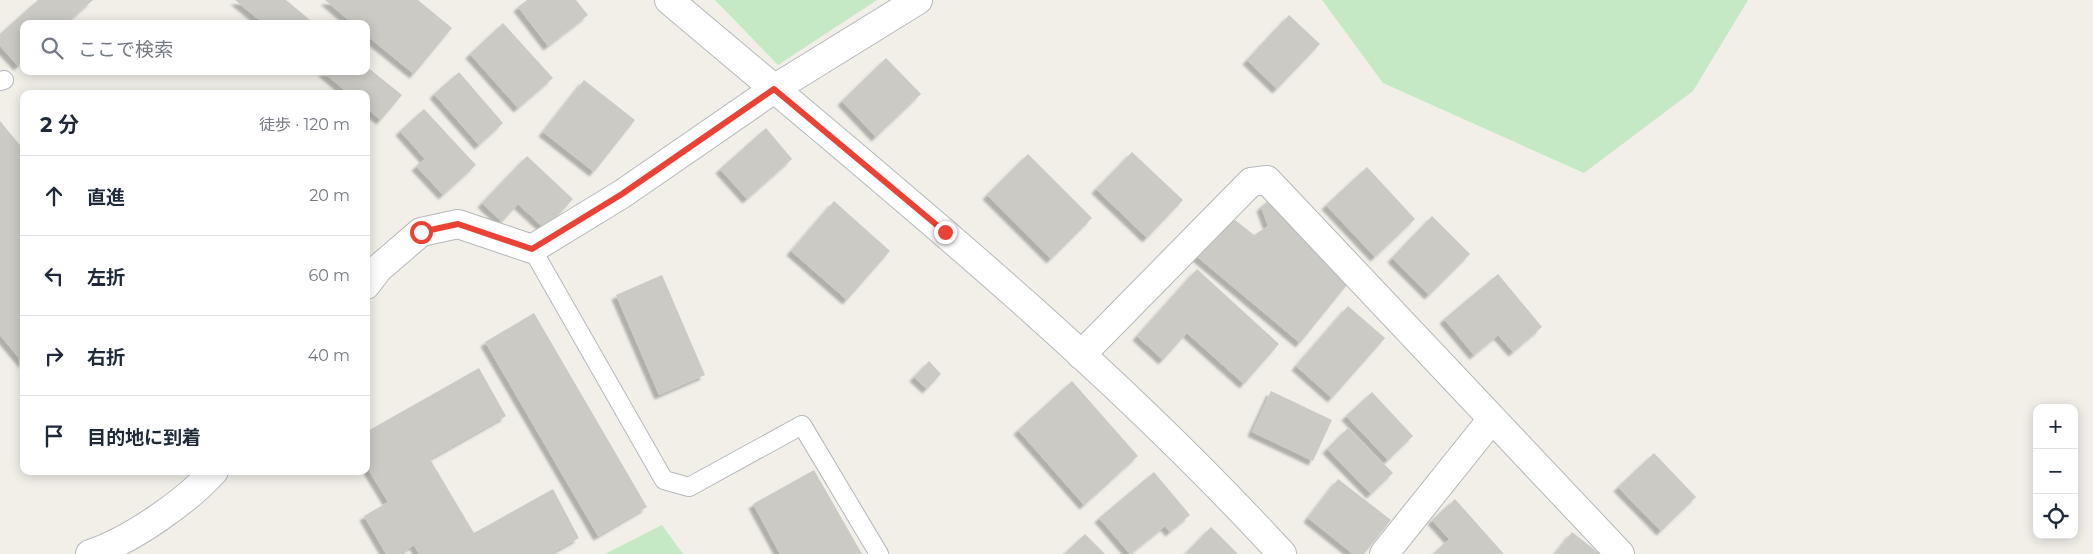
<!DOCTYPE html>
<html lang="ja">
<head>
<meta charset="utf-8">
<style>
	:root { --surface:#fff; --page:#f2f2f3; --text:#1f2937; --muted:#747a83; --line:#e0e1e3 }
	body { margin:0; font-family:Montserrat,"Noto Sans JP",sans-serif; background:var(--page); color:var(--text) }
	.controls { position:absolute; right:15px; bottom:15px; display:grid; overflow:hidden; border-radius:10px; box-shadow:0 2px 12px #0003 }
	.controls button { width:45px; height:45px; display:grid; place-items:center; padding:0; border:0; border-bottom:1px solid var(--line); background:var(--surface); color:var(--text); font:25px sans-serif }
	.stop { position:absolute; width:15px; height:15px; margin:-11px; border:4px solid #ea4335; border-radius:50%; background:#fff }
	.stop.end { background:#ea4335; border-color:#fff; box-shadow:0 1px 5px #0008 }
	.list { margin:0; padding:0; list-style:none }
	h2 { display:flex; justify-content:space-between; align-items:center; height:65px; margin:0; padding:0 20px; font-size:21px }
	h2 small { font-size:16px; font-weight:400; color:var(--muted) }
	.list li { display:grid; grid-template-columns:32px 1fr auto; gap:15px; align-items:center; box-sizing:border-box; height:80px; padding:0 20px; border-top:1px solid var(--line) }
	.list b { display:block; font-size:19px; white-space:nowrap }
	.list em { font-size:16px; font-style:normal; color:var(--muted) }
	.icon { flex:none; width:28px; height:28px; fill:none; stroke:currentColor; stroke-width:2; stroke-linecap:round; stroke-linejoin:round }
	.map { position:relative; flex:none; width:2093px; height:554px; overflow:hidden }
	.search { position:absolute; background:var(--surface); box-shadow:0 2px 12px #0003; left:20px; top:20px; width:350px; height:55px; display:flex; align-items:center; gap:12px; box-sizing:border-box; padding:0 18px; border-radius:10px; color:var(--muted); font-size:19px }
	.panel { position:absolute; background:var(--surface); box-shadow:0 2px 12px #0003; left:20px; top:90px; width:350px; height:385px; border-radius:10px }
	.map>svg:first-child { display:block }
	.green { fill:#c5e8c5 }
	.building { fill:#cccac5; filter:url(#shadow) }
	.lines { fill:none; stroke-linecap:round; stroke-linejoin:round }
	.service-casing { stroke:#b5b8bc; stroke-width:20 }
	.minor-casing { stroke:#b5b8bc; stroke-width:30 }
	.tertiary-casing { stroke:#b5b8bc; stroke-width:30 }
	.service { stroke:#fff; stroke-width:18 }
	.minor { stroke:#fff; stroke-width:28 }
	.tertiary { stroke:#fff; stroke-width:28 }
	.route { stroke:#ea4335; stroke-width:6 }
</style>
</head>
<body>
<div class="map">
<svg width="2093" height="554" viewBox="0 0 2093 554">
	<defs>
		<filter id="shadow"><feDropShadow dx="-4.5" dy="4.5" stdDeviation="1" flood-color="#0004"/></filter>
	</defs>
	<rect width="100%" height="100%" fill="#f1efe8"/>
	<g class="green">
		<path d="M715 0H877L778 65Z"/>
		<path d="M1322 0H1748L1693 91 1584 173 1383 83Z"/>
		<path d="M662 525 683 554H605Z"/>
	</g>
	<g class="building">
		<path d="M38 0H93L66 24H24V61L18 66 0 46V34Z"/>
		<path d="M235 0H286L315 24H264Z"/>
		<path d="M325 0H418L452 28 414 74 366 35V24H353Z"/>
		<path d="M527 0H576L588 15 548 46 518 7Z"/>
		<path d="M1289 15 1320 44 1277 89 1247 60Z"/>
		<path d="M503 23 553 78 518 108 470 54Z"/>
		<path d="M886 58 921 94 876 137 842 101Z"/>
		<path d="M366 66 402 95 381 120 366 108V94H349L322 71H366Z"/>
		<path d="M459 72 503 123 479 145 434 94Z"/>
		<path d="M584 80 635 120 594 172 543 132Z"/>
		<path d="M424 109 476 165 443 195 416 166 425 159 400 131Z"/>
		<path d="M0 121 24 150V364L0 335Z"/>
		<path d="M766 128 792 159 747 199 720 169Z"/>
		<path d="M1132 152 1183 200 1147 238 1096 189Z"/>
		<path d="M1028 154 1092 218 1051 259 987 195Z"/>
		<path d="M527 156 573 199 545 229 518 204 502 222 482 203Z"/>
		<path d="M1367 167 1415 219 1375 257 1326 205Z"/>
		<path d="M1270 199 1350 281 1300 343 1195 255 1230 216 1254 235 1268 226 1261 207Z"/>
		<path d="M834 201 890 251 847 300 791 251Z"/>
		<path d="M1432 216 1470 254 1429 295 1392 258Z"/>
		<path d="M1197 269 1279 344 1244 384 1187 333 1163 360 1137 336Z"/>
		<path d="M1498 274 1542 327 1513 352 1498 335 1474 355 1444 319Z"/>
		<path d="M662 275 705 375 659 395 616 295Z"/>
		<path d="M1348 306 1385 338 1332 398 1296 366Z"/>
		<path d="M534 313 647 507 598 536 485 342Z"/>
		<path d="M929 361 941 374 927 389 914 377Z"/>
		<path d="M479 368 506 416 430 459 474 533 553 489 579 538 550 554H419L414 545 400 554H386L364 516 388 502 366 466V432Z"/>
		<path d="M1072 381 1138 456 1084 505 1018 430Z"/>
		<path d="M1271 391 1332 420 1313 461 1252 432Z"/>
		<path d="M1372 392 1413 436 1388 460 1346 416Z"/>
		<path d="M1348 428 1393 473 1371 494 1327 449Z"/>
		<path d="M1654 453 1696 497 1661 531 1618 487Z"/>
		<path d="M814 470 862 554H780L753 504Z"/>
		<path d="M1154 472 1190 515 1170 532 1165 526 1130 554 1099 518Z"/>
		<path d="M1338 479 1391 520 1364 554H1353L1308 518Z"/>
		<path d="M1455 499 1504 554H1433L1449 539 1432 520Z"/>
		<path d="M1211 527 1238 554H1185Z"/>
		<path d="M1572 532 1600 554H1555Z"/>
		<path d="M1085 534 1105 554H1064Z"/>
	</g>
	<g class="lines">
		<g class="service-casing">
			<g id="service">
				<path d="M0 81 4 80"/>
				<path d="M532 249 664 480 689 487 802 425 879 554"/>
			</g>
		</g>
		<g class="minor-casing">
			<g id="minor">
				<path d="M366 285 379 268 421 232 458 224 532 249 622 194 774 89 918 0"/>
				<path d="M1081 355 1251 182 1267 180 1620 554"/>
				<path d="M90 554C130 541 186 502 214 471"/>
				<path d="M1384 554 1492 419"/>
			</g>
		</g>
		<g class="tertiary-casing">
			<path id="tertiary" d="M669 0C879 178 1096 351 1282 554"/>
		</g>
		<use href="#service" class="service"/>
		<use href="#minor" class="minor"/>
		<use href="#tertiary" class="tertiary"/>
	</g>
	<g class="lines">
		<path class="route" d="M421 232 458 224 532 249 622 194 774 89 945 232"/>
	</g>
</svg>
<div class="controls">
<button>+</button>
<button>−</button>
<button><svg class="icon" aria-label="locate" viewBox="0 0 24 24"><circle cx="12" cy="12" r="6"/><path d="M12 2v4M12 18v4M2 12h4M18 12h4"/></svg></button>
</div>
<div class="stop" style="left:421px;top:232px"></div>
<div class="stop end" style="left:945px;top:232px"></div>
<div class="search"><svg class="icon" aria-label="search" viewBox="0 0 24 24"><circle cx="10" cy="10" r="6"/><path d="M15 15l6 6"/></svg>ここで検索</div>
<section class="panel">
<h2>2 分<small>徒歩 · 120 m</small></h2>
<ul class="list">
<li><svg class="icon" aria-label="ahead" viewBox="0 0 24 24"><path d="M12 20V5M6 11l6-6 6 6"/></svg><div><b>直進</b></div><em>20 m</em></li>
<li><svg class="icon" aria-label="left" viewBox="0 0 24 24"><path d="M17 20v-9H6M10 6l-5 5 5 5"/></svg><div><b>左折</b></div><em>60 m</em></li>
<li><svg class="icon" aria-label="right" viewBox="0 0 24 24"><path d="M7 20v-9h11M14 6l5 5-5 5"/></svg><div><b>右折</b></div><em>40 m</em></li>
<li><svg class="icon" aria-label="arrive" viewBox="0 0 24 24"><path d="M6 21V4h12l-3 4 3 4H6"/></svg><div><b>目的地に到着</b></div></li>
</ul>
</section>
</div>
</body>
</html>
